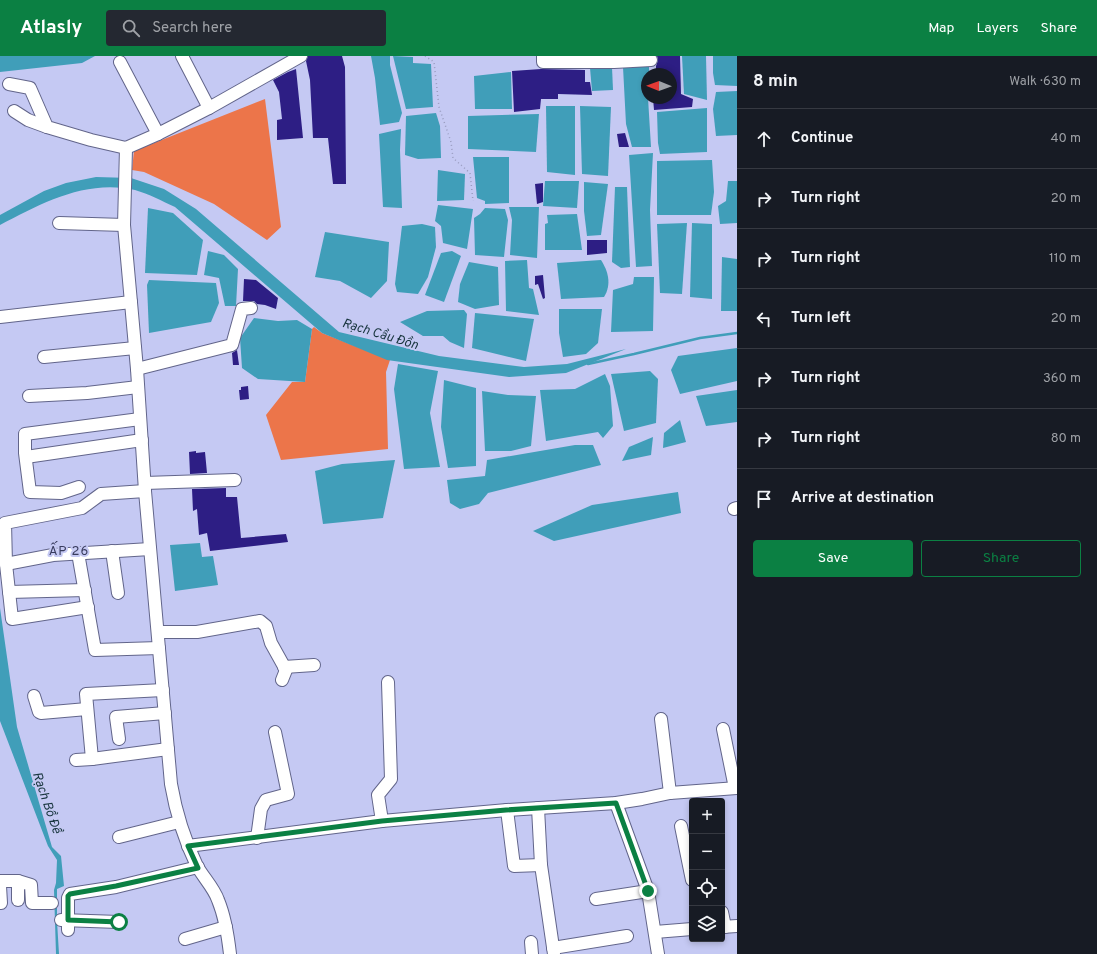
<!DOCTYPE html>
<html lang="en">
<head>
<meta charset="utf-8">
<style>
	:root { --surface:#171b24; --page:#242831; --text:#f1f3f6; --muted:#9ea1a6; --line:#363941; --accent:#0b8043 }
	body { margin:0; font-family:Overpass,sans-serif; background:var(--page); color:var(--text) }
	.controls { position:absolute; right:12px; bottom:12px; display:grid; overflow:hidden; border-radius:4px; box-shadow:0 2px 6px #0003 }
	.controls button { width:36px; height:36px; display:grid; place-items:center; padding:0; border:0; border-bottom:1px solid var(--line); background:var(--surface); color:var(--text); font:20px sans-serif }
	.compass { position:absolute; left:641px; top:12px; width:36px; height:36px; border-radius:50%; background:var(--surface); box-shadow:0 2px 6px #0003; rotate:271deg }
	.stop { position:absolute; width:12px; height:12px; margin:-9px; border:3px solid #0b8043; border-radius:50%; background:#fff }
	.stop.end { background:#0b8043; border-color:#fff; box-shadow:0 1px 4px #0008 }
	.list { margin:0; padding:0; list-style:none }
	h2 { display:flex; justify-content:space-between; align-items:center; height:52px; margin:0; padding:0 16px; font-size:17px }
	h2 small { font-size:13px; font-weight:400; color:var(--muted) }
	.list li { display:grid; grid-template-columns:26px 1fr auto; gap:12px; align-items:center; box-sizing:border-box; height:60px; padding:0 16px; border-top:1px solid var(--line) }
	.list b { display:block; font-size:15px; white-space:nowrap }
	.list em { font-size:13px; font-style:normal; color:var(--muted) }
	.actions { display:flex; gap:8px; padding:12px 16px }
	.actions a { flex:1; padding:9px 0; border:1px solid var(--accent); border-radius:4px; text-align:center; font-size:14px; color:var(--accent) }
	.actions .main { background:var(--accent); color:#fff }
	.icon { flex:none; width:22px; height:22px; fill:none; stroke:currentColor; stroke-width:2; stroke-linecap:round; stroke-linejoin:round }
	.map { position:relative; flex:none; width:737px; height:898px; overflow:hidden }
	header { display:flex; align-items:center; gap:24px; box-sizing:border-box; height:56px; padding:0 20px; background:var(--accent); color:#fff }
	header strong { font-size:19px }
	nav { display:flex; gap:22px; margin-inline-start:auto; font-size:14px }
	.search { width:280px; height:36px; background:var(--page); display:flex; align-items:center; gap:10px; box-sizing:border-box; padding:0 14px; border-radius:4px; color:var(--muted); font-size:15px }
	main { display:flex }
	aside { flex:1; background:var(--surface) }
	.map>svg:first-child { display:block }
	.green { fill:#ec754a }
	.water { fill:#409eb9 }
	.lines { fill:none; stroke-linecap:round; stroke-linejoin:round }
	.stream { stroke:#409eb9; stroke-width:2.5 }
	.building { fill:#2d1e84 }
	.minor-casing { stroke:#62658a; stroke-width:14 }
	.path { stroke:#9a9dc0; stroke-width:1.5; stroke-dasharray:1 3; stroke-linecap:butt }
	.minor { stroke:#fff; stroke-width:12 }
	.route { stroke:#0b8043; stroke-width:5 }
	.labels { text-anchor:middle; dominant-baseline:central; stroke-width:4; stroke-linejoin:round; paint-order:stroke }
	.water-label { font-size:13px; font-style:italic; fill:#18353e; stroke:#c5c9f3 }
	.neighbourhood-label { font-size:13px; letter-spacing:1px; fill:#393c5e; stroke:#c5c9f3 }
</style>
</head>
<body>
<header>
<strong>Atlasly</strong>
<div class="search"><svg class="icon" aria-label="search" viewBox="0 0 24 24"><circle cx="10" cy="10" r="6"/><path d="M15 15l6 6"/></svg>Search here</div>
<nav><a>Map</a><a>Layers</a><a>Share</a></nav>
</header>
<main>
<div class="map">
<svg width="737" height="898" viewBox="0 0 737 898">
	<rect width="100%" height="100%" fill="#c5c9f3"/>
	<g class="green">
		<path d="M265 43 281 171 267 184 214 148 144 116 132 114 134 95Z"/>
		<path d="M314 271 322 277 390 304 386 316 388 393 281 404 266 359 292 326H305L312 273Z"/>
	</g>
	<g class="water">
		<path d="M0 0H95L82 7 0 16Z"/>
		<path d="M371 0H390V9L402 57 399 66 380 69 375 22Z"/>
		<path d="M393 0 413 1V7L431 8 433 51 406 53Z"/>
		<path d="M682 0H706L707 44 684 38Z"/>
		<path d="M713 0H737V30L715 29 713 17Z"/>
		<path d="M649 10V18H647V42H648L651 91H632L626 68 623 11Z"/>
		<path d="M612 11 613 34 592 35 590 12Z"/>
		<path d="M511 16 512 53H475L474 20Z"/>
		<path d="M737 35V79L716 80 713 53 716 36Z"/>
		<path d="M546 50H575V119L547 116Z"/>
		<path d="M580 50 611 51 608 120 582 118Z"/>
		<path d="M707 52V96L660 98 658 87 657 56Z"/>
		<path d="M436 57 440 70 441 102 418 103 405 99 406 60Z"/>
		<path d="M539 58 536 96 468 93V60Z"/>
		<path d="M401 73 400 94 402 152 383 151 379 78Z"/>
		<path d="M653 97 650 154 652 210 636 211 629 99Z"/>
		<path d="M473 101H509V147L485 148V145L477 142Z"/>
		<path d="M712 104 714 136 711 159H657V105Z"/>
		<path d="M438 114 465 118 464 144 437 145Z"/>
		<path d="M96 121 131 122 164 133 196 153 339 276 439 300 524 311 567 308 626 293 566 317 509 321 387 304 322 277 175 151C162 145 149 138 135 134 86 123 42 147 0 169V159L44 135 66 127Z"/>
		<path d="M545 125H579L577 152 543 150Z"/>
		<path d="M728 125H737V167L720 168 718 150 726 145Z"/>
		<path d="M584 126 608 128 601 179 587 180 584 155Z"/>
		<path d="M615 131H627L630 211 621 212 612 206Z"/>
		<path d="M438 149 473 153 467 193 443 187 441 170 435 165Z"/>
		<path d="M509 151H539L537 202 510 199 512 164Z"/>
		<path d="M148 152 173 157 203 184 197 219 145 217Z"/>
		<path d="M485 152 505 153 508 164 504 201 475 199 474 162 480 158Z"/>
		<path d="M577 158 582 194H545V168L548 167 547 159Z"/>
		<path d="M687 167 682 238 660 237 657 168Z"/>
		<path d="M692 167 712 168V243L690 241Z"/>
		<path d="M422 168 435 171 436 191 428 221 418 238 397 236 395 228 402 170Z"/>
		<path d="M325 176 389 186 387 225 371 242 340 225 315 221Z"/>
		<path d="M208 195 224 199 238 213 236 250H225L219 222 204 219Z"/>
		<path d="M452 195 461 200 444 246 425 239 441 197Z"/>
		<path d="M722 201 737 203V255H721Z"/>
		<path d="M527 204 529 232 533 233 539 259 506 255 505 205Z"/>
		<path d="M601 204C608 215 612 228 604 241L561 243 557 207Z"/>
		<path d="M469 206 498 211 499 249 475 253 458 246 460 228Z"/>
		<path d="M634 221H654L653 275 611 276 613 234 633 228Z"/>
		<path d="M149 224 216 227 219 247 211 266 149 277 147 229Z"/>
		<path d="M559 253H602L598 287 586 298 563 301 559 277Z"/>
		<path d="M464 254 467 258 464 292 450 286 443 280H423L400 266 427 255Z"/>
		<path d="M475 257 534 263 526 305 472 292Z"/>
		<path d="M254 262 278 265 297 264 312 273 305 326 258 323 242 312 240 282Z"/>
		<path d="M737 292V325L680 338 671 314 678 300Z"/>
		<path d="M398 308 438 315 430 357 440 411 404 413 394 333Z"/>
		<path d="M650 315 658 323 656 367 624 375 611 318Z"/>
		<path d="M605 318 610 330 613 370 603 382 598 376 546 385 540 334 575 333Z"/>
		<path d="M444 324 476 332V410L448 412 441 371Z"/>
		<path d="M737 334V366L706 370 696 340Z"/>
		<path d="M482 335 508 339 536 340 531 390 511 395H485Z"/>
		<path d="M680 364 686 386 663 392 664 377Z"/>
		<path d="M653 381 651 399 622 405 629 391Z"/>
		<path d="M575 389H593L601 409 488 437 479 448 460 453 450 447 447 424 485 420 487 404Z"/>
		<path d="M395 404 383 462 323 468 315 415 342 408Z"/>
		<path d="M678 436 681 457 554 485 533 475 592 449Z"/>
		<path d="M200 487 202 501 213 500 218 529 175 535 170 489Z"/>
		<path d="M0 552 17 671 52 791 61 800 64 830 57 833V865L59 898H56L54 834 56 827 57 804 48 790 0 665Z"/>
	</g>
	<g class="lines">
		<path class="stream" d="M588 308 634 298 700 282 737 277"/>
	</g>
	<g class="building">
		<path d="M308 0H342L345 11 346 128H333L328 82H313L310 24 306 5Z"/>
		<path d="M657 0H680L681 38 693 43 692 51 654 54 653 42H671V18H656V10L658 4Z"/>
		<path d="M296 13 303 82 277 84V64L282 63 279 36 273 24 288 16Z"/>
		<path d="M541 13 585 14V26H590L592 39 558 38V43H541L540 53 514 56 512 15Z"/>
		<path d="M625 77 629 91H619L617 78Z"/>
		<path d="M543 127V146L537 148 535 128Z"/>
		<path d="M587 184H607V197L587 199Z"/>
		<path d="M543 219 545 242 543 243 538 228 535 229V220Z"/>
		<path d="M244 223 256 224 278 242 276 253 265 249 257 248 254 245H243Z"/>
		<path d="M237 294 239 309H233L232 297Z"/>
		<path d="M248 330 249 343 240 344 239 334H241V331Z"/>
		<path d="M196 395V397L205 396 207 417 190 418 189 396Z"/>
		<path d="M226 432V441H237L241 482 286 478 288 486 210 495 207 477 199 479 197 453 193 455 192 433Z"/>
	</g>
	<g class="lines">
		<g class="minor-casing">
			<g id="minor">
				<path d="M182 0 209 52"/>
				<path d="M543 0V6H614L651 4"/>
				<path d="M120 6 158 78"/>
				<path d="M9 28 30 32 47 71 91 84 126 92 158 78 209 52 301 0"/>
				<path d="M14 55 28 64 47 71"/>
				<path d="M126 92 124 169 137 313 145 435 171 728C176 757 184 783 197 810 203 821 214 832 218 844 225 861 228 880 230 898"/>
				<path d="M59 167 124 169"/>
				<path d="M0 261 131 246"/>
				<path d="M44 301 135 292"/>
				<path d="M137 313 232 289 242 253 251 252"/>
				<path d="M29 340 87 337 138 331"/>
				<path d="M26 401 142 384"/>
				<path d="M145 427 235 424"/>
				<path d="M79 431 61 437 30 436 25 397V378L140 363"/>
				<path d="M734 453 737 452"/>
				<path d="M112 495 118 537"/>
				<path d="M78 497 95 594 159 592"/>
				<path d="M6 508 53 499 150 493"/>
				<path d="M9 536 85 534"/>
				<path d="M88 551 12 563 6 508 5 467 82 452 101 438 145 435"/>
				<path d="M158 576H197L260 565 266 570 271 587 286 614 282 624"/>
				<path d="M284 611 314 609"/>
				<path d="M34 640 39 656 41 657 87 653"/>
				<path d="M661 663 670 737"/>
				<path d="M723 673 735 732"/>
				<path d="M119 683 116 661 165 657"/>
				<path d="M92 703 168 693"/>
				<path d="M76 704 92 703 86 638 163 634"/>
				<path d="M616 747 648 835 658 898"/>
				<path d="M538 752 541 809 554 898"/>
				<path d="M507 754 514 810 541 809"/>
				<path d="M382 765 378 739 391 723 388 626"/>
				<path d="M681 770 692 824"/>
				<path d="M119 781 179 766"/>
				<path d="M257 782 261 753 266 744 288 738 275 676"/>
				<path d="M188 790 382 765 507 754 616 747 642 743 670 737 737 732"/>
				<path d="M0 825H18L31 829 32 847H52"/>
				<path d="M18 825V844"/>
				<path d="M0 830 1 847"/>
				<path d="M596 843 648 835"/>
				<path d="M722 856 725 871"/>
				<path d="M61 864 119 866"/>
				<path d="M722 871 737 870"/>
				<path d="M68 874V842L70 838 116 831 198 811"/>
				<path d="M655 876 692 873"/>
				<path d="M185 883 226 871"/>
				<path d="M531 886 532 898"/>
				<path d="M553 892 627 880"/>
			</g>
		</g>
		<path class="path" d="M425 0 434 6 439 51 451 86 453 102 470 117 473 145"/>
		<use href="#minor" class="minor"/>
	</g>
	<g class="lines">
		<path class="route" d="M119 866 68 864V840L70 838 116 830 198 812 188 790 382 765 506 754 616 747 648 835"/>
	</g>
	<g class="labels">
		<g class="water-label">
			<text transform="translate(380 279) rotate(17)">Rạch Cầu Đồn</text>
			<text transform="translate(46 747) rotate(71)">Rạch Bồ Đề</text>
		</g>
		<g class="neighbourhood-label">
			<text x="69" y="496">ẤP 26</text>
		</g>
	</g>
</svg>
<div class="controls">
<button>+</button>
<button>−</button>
<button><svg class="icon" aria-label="locate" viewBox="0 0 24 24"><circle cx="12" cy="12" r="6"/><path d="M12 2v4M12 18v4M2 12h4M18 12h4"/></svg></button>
<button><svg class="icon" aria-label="layers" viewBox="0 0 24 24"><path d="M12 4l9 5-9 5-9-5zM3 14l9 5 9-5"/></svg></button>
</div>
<svg class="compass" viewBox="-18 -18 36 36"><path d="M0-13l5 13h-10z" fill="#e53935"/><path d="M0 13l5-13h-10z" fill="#9ea1a6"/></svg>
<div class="stop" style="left:119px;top:866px"></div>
<div class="stop end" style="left:648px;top:835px"></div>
</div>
<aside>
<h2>8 min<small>Walk · 630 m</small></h2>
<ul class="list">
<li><svg class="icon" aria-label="ahead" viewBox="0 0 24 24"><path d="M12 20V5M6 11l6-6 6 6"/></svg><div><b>Continue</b></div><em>40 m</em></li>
<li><svg class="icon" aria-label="right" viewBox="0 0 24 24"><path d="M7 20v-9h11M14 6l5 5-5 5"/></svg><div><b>Turn right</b></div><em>20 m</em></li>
<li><svg class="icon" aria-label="right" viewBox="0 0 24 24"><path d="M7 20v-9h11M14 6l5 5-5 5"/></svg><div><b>Turn right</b></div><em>110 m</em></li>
<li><svg class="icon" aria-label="left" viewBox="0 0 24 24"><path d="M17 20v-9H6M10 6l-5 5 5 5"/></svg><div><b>Turn left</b></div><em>20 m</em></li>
<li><svg class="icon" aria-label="right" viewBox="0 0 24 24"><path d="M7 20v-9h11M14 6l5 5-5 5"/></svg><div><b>Turn right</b></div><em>360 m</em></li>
<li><svg class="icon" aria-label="right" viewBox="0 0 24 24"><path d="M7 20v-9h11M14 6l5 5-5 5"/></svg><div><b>Turn right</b></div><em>80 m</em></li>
<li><svg class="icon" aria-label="arrive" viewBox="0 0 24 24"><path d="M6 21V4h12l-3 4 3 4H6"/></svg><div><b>Arrive at destination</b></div></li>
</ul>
<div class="actions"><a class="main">Save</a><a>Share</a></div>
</aside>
</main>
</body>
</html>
